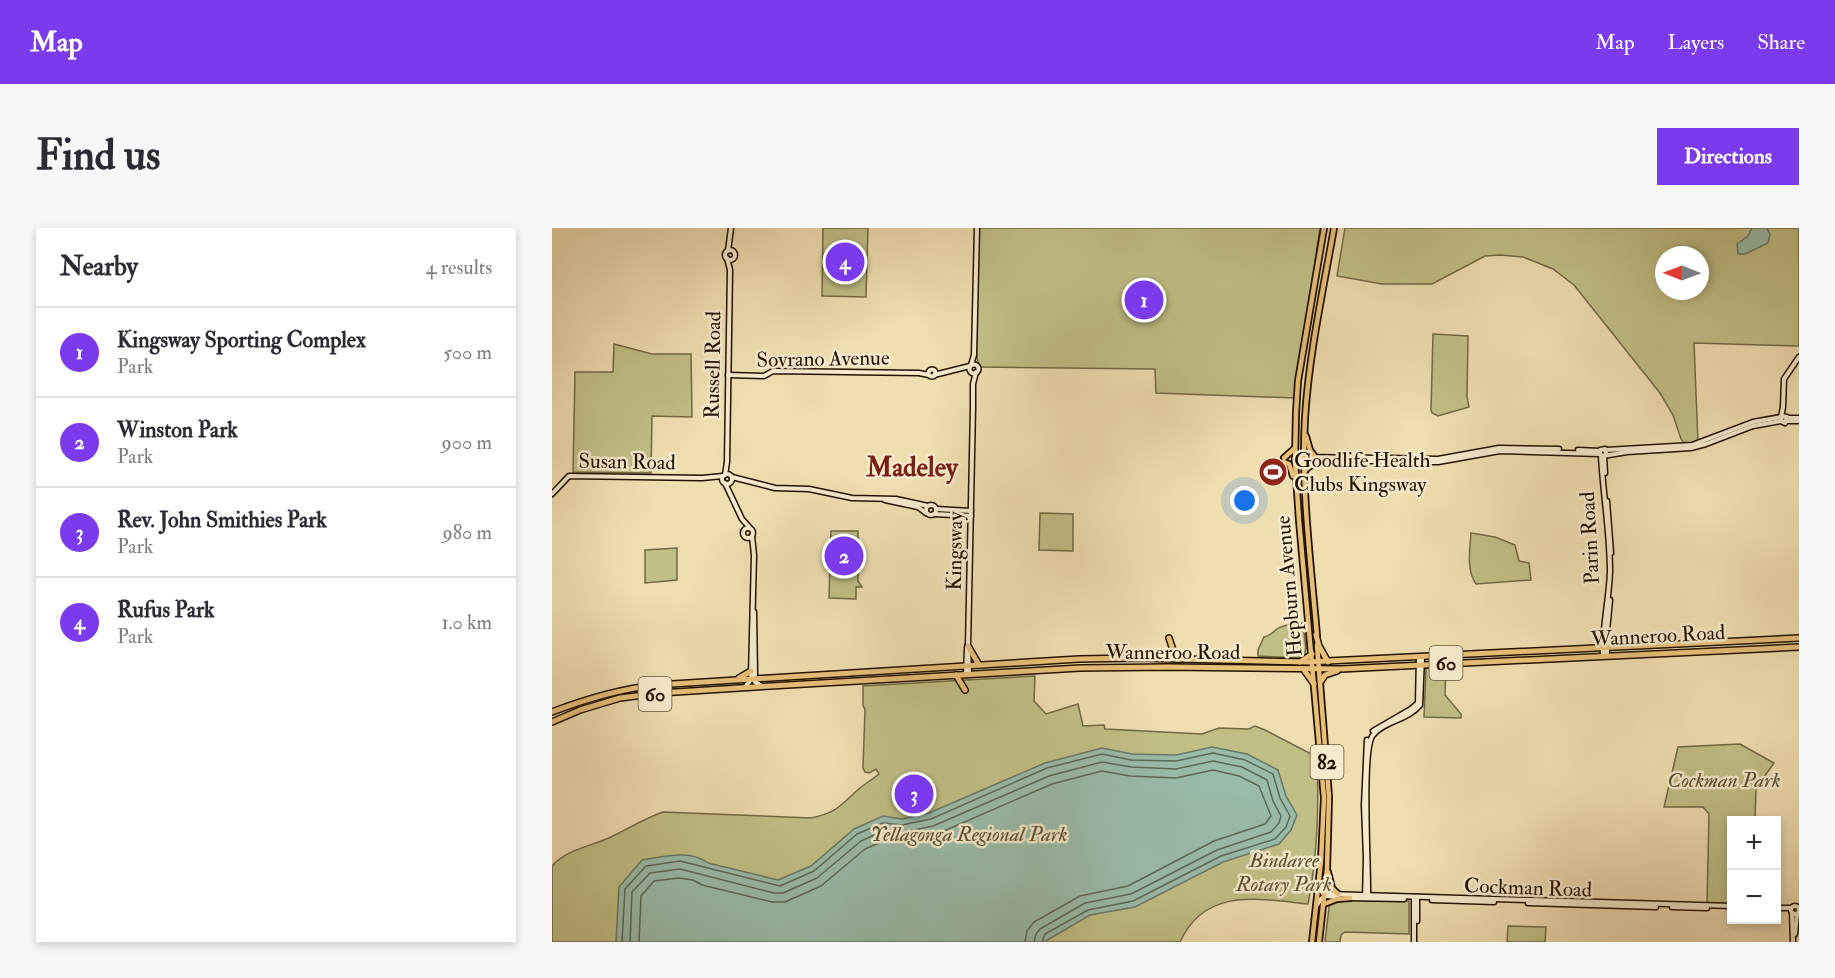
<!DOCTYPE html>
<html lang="en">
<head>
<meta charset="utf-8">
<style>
	:root { --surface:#fff; --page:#f7f7f7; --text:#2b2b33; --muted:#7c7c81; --line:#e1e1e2; --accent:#7c3aed }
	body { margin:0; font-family:"IM FELL Double Pica",serif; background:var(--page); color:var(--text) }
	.controls { position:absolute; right:18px; bottom:18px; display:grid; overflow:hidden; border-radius:0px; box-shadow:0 3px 9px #0003 }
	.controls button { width:54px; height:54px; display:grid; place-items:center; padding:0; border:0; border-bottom:2px solid var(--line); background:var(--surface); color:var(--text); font:30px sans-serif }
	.compass { position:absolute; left:1103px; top:18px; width:54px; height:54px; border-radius:50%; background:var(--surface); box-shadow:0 3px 9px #0003; rotate:271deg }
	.you { position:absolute; left:693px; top:273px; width:21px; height:21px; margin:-15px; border:4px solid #fff; border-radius:50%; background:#1a73e8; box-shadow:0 0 0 9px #1a73e833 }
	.badge { display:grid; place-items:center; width:39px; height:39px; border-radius:50%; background:var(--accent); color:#fff; font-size:20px; font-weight:700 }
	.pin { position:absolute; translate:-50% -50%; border:3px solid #fff; box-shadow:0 2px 6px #0006 }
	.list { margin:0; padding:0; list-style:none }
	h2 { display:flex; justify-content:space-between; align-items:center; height:78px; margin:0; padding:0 24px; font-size:26px }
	h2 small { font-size:20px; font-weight:400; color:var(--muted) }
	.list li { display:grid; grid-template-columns:39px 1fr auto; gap:18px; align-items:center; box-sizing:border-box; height:90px; padding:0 24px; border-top:2px solid var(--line) }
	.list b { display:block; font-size:22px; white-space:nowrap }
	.list p { margin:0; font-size:20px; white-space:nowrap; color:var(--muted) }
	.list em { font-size:20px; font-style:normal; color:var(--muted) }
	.map { position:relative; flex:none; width:1247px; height:714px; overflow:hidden; border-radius:0px }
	header { display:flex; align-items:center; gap:36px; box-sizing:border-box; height:84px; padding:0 30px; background:var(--accent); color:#fff }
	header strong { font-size:28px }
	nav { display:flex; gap:33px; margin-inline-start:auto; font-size:21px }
	.intro { display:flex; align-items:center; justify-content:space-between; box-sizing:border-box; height:144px; padding:0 36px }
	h1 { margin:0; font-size:42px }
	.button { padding:15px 27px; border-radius:0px; background:var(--accent); color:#fff; font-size:21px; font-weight:700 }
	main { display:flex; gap:36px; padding:0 36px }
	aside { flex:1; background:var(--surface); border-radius:0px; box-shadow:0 3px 9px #0003 }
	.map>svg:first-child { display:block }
	.green { fill:#c1bf86; stroke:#726843; stroke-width:1.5; fill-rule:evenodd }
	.water { fill:#9abcab; stroke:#6a7867; stroke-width:1.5 }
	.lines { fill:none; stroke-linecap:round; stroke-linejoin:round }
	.shore { stroke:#5e6756; stroke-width:1.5 }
	.secondary-casing { stroke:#221200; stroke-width:7 }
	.primary-casing { stroke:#221200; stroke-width:8 }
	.highway-casing { stroke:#221200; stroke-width:8 }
	.secondary { stroke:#f5eacc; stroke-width:4 }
	.primary { stroke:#e8bf78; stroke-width:4.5 }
	.highway { stroke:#e8bf78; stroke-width:5 }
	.labels { text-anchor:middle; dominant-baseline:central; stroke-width:5; stroke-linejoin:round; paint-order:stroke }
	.shield { fill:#f5eacc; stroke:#61533d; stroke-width:1.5 }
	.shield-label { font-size:20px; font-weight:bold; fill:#221200 }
	.street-label { font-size:21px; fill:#221200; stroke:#f5eacc }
	.poi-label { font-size:21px; fill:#221200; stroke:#f5eacc; text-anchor:start }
	.park-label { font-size:21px; font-style:italic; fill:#5a4f2f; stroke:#f5eacc }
	.district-label { font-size:27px; font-weight:bold; fill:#7a1f14; stroke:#f5eacc }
</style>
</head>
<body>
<header>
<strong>Map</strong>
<nav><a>Map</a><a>Layers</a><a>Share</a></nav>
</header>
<div class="intro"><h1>Find us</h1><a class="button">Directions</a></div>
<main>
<aside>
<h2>Nearby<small>4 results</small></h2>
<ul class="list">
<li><span class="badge">1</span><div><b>Kingsway Sporting Complex</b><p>Park</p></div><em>500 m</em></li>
<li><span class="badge">2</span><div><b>Winston Park</b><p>Park</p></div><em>900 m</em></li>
<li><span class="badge">3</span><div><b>Rev. John Smithies Park</b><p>Park</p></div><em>980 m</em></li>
<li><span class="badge">4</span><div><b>Rufus Park</b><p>Park</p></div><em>1.0 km</em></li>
</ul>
</aside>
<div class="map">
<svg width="1247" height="714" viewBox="0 0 1247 714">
	<rect width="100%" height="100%" fill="#efdeb0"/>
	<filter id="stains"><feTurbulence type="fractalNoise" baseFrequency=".00333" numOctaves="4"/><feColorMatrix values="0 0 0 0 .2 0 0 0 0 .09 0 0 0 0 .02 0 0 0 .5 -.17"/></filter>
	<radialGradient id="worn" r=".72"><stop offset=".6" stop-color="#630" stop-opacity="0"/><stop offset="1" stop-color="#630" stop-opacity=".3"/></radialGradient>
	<g class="green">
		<path d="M271 0H316L314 69 270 68Z"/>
		<path d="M427 0H768L743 170 604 165 603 141 427 139 424 125Z"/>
		<path d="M793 0H1247V118L1142 115 1146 214 1133 216 1129 211 1121 187 1108 165 1022 57 1001 41 971 29 948 27 933 28 880 56H830L785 48ZM1112 27H1148V63H1112Z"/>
		<path d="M881 106 916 108 915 169 917 179 886 188 880 185 879 182Z"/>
		<path d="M62 116 100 126H139L140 189 100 188 99 245 21 244 23 144H61Z"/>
		<path d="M488 285 521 286V323L487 322Z"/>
		<path d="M279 303H306V353L310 359H304V371L277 370Z"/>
		<path d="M919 305 943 309 963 317 967 333 977 335 979 352 924 356C914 342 918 321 919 305Z"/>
		<path d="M125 320V352L93 355V322Z"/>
		<path d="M751 395 754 421 752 428 745 430 706 428V422L712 409C719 407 720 405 725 401 731 397 744 395 751 395Z"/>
		<path d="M894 439 893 467 909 486V490L872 489 874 440Z"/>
		<path d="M483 448 482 473 494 486 526 476 531 498 552 497 553 501 650 506 667 500 697 501 703 498 713 502 765 529C767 578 766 627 756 676 706 671 653 659 628 714H0V638C15 621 40 618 59 609 78 600 91 591 111 584L259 590C287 584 288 577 308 560 314 555 321 551 327 546L324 541 317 545 313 544 311 540 313 481 311 478V458Z"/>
		<path d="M1188 516 1222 535 1204 560 1203 592H1180L1179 676 1155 675 1157 586 1151 579H1112L1126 519Z"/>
		<path d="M778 671 857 673V706L793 704 789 707 788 714H773Z"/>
		<path d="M956 698 994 699 993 714H955Z"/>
	</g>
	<g class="water">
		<path d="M1200 0H1215L1218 7 1216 15 1193 26H1186L1185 16 1196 8Z"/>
		<path d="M660 519 695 526 726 542 734 568 745 587 739 602 727 616 671 634 583 679 538 687 492 714H64L67 659 90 632C111 629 138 621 156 635L226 652 259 638 302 601 331 588 350 591 377 585 493 535 550 520 580 526 624 527Z"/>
	</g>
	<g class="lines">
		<g class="shore">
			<path d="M70 714 73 661 94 638 128 633 228 658 262 643 305 606 331 595 350 597 379 591 495 540 550 526 579 532 624 533 661 525 693 532 721 546 728 570 738 588 734 599 723 611 669 628 581 673 536 682 493 706 490 714"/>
			<path d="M78 714 80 664 98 645 128 641 222 665H231L265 650 309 613 333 602 352 604 381 598 497 548 550 534 579 539 624 541 661 533 690 539 715 552 721 573 729 588 727 595 719 604 665 622 579 666 533 675 488 701 484 706 482 714"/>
			<path d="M87 714 89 668 102 653 127 650 141 652 150 657 220 674H233L269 658 313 621 334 612 353 613 385 606 500 556 550 543 578 548 624 550 661 542 687 548 707 558 719 588 713 596 662 613 576 658 528 668 482 694 475 703 473 714"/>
		</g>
		<g class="secondary-casing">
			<g id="secondary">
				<circle cx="178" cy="27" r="5"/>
				<path d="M176 23 179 0"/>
				<circle cx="422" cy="141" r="4.5"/>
				<path d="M419 137 422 127 425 0"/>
				<circle cx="380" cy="145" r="3.5"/>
				<path d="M176 147 212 148 221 143 367 145 377 147"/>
				<path d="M382 147 418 138"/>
				<path d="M1229 189 1231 179 1232 151 1247 129"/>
				<path d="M1235 190H1247"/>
				<path d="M1235 193H1247"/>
				<path d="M1026 222 1048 223"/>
				<path d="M1054 222 1140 217 1201 194 1229 189"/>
				<path d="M1054 226 1053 221 1048 222V226L1051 228 1075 224 1139 220 1154 216 1201 198 1229 193 1233 195 1235 189 1230 188 1229 193"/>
				<circle cx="834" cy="232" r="4"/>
				<path d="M1049 228C1051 266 1058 305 1058 344 1057 372 1050 399 1051 427"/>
				<path d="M1052 228 1053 245"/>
				<path d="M743 229 830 230"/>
				<path d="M837 230 886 231 947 220 1007 221"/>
				<path d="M743 233H830"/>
				<path d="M837 234H886L948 223 1048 226"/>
				<circle cx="175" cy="251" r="5"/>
				<path d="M173 247 175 234 178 42 175 30"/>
				<path d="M180 249 223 260 257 261 300 270 344 271 376 278"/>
				<path d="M173 255 190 291 198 300"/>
				<path d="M0 266 17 248 150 250 171 248"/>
				<path d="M333 272 366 279 374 285"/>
				<path d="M1055 273 1059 325"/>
				<circle cx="379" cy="282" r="5"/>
				<path d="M384 281 419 283"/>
				<path d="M382 286 419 288"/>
				<circle cx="196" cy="305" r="5"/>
				<path d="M200 308 202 327 199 447 203 454 210 458"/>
				<path d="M1055 427V403L1058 372"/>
				<path d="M417 446 416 418 421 179V156L424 144"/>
				<path d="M414 447 415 420"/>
				<path d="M193 459 203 447 202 384"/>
				<path d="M821 503 859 481 866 475 867 429"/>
				<path d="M767 660 773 668 786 669"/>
				<path d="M796 670 852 671"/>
				<path d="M813 670 814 630 812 577 815 512"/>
				<path d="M816 670C817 643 809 521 821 507 832 493 856 492 868 477L870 429"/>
				<path d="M880 672 942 674"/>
				<path d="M976 675 1104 679"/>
				<path d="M765 677 769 671 776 666 1180 678"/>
				<circle cx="1243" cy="682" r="4"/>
				<path d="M1120 679 1155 680"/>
				<path d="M1224 680H1239"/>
				<path d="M1240 685 1241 714"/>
				<path d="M865 693V669"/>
				<path d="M1243 706 1245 686"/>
				<path d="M862 714V669"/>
			</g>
		</g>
		<g class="primary-casing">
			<g id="primary">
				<path d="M754 208 758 222 763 229"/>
				<path d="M732 230 743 220"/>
				<path d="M732 234 737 236 741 248"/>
				<path d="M753 243 756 239 770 233"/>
				<path d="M765 408C759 336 749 263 753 190 757 126 771 63 782 0"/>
				<path d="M765 417 777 569 775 641 767 714"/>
				<path d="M776 644 780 660 786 666"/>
				<path d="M772 676 785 671 798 670"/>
				<path d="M760 714 769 633 772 570 747 292 743 233 744 185 746 153 772 0"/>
			</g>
		</g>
		<g class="highway-casing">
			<g id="highway">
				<path d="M764 407 767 418 776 434"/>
				<path d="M617 410 622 425 627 431"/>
				<path d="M416 418 427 437"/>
				<path d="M748 434 760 426"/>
				<path d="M752 442 762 456"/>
				<path d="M404 447 413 462"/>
				<path d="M187 450 199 443"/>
				<path d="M769 453 773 447 785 443"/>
				<path d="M0 484C34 471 68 461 104 457L527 431 585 430 755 434 1247 410"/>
				<path d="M0 494 28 482 68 470 108 465 203 459 528 440 616 439 789 441 1247 419"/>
			</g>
		</g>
		<use href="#secondary" class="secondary"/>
		<use href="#primary" class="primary"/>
		<use href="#highway" class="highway"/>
	</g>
	<defs>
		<g id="stadium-disc" transform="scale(1.5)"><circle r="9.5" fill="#8f2418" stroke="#f5eacc"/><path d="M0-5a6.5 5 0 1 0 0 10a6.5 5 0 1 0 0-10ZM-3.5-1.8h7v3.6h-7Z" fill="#fff"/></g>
	</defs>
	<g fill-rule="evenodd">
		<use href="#stadium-disc" x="721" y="244"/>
	</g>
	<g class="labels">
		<g class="shield">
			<rect x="877.5" y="418" width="33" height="34" rx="4.5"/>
			<rect x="86.5" y="449" width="33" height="34" rx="4.5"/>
			<rect x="758.5" y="517" width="33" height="34" rx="4.5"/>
		</g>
		<g class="shield-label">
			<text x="894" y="435">60</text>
			<text x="103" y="466">60</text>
			<text x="775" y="534">82</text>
		</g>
		<g class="street-label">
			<text transform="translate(271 131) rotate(-1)">Sovrano Avenue</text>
			<text transform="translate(161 137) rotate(-89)">Russell Road</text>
			<text transform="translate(75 234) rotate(1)">Susan Road</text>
			<text transform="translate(1038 310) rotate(-93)">Parin Road</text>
			<text transform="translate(403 323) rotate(-89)">Kingsway</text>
			<text transform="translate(737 358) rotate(-95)">Hepburn Avenue</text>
			<text transform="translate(1106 408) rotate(-3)">Wanneroo Road</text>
			<text x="621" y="424">Wanneroo Road</text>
			<text transform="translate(976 660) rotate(2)">Cockman Road</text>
		</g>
		<g class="poi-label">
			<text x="742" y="232">Goodlife Health<tspan x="742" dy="24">Clubs Kingsway</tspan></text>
		</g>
		<g class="park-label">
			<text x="1172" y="552">Cockman Park</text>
			<text x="417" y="606">Yellagonga Regional Park</text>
			<text x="732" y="632">Bindaree<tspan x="732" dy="24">Rotary Park</tspan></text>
		</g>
		<g class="district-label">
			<text x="360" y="239">Madeley</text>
		</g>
	</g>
	<rect width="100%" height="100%" filter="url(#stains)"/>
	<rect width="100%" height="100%" fill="url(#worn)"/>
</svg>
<div class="controls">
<button>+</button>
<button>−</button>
</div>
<svg class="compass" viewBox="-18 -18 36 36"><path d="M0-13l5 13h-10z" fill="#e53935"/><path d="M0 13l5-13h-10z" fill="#7c7c81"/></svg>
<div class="you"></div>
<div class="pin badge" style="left:592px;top:72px">1</div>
<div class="pin badge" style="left:292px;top:328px">2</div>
<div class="pin badge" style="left:362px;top:566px">3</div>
<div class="pin badge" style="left:293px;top:34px">4</div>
</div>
</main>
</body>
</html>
